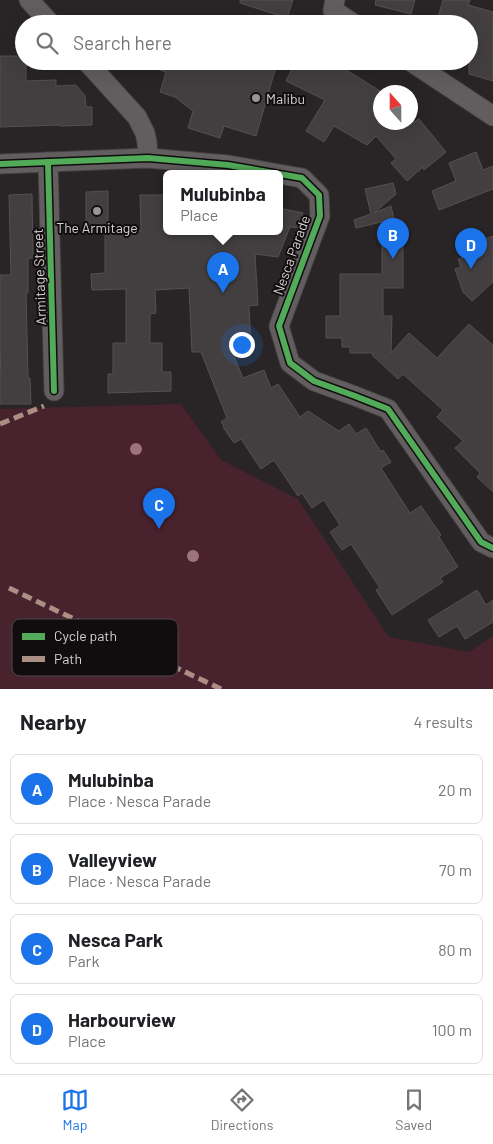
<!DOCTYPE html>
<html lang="en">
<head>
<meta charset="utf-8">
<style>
	:root { --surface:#fff; --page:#f6f6f6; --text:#202124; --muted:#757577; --line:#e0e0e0; --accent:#1a73e8 }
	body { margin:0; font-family:Barlow,sans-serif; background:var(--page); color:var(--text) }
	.compass { position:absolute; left:373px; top:85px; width:45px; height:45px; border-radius:50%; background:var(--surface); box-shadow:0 5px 20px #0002; rotate:339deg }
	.you { position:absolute; left:241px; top:344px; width:18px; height:18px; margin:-12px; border:4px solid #fff; border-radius:50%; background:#1a73e8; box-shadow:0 0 0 8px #1a73e833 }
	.badge { display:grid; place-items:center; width:32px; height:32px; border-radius:50%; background:var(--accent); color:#fff; font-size:16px; font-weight:700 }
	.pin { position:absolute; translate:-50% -41px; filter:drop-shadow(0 1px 2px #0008) }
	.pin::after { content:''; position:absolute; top:26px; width:18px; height:15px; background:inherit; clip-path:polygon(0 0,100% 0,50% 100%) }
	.popup { position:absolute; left:163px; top:170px; width:120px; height:65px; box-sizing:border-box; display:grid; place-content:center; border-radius:8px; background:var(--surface); filter:drop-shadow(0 1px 4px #0005); font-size:16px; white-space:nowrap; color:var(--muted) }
	.popup b { font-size:19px; color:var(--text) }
	.popup::after { content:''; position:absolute; left:50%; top:100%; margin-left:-10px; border:10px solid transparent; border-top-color:var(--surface) }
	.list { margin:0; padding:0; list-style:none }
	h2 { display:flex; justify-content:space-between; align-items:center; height:65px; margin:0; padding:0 20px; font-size:21px }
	h2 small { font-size:16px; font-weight:400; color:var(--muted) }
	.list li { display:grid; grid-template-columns:32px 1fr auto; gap:15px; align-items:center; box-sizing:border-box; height:70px; margin:0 10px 10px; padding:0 10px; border:1px solid var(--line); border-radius:8px }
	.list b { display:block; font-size:19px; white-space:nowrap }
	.list p { margin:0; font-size:16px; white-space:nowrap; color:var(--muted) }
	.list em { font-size:16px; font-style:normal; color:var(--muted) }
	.icon { flex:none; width:28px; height:28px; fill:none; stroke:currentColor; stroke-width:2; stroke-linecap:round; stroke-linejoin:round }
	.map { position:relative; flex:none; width:493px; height:689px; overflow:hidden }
	.search { position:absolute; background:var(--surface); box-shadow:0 5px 20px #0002; left:15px; right:15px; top:15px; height:55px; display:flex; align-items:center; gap:12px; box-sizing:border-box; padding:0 18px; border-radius:28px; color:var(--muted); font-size:19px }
	.sheet { height:385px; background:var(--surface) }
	nav { display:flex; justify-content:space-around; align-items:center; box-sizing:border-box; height:70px; border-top:1px solid var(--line); background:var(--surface); font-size:14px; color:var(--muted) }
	nav a { display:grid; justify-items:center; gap:2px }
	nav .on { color:var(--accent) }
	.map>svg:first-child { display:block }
	.green { fill:#48222d }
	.building { fill:#433f40; stroke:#555152 }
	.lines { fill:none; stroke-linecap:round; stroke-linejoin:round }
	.minor-casing { stroke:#454041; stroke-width:21 }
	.minor { stroke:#625e5f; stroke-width:19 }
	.quiet { stroke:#ac8f84; stroke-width:5; stroke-dasharray:10 5; stroke-linecap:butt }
	.cycleway-casing { stroke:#110d0e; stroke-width:9 }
	.cycleway { stroke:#51ab58; stroke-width:6 }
	.tree { fill:#9d747e }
	.poi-dot { fill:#999495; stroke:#110d0e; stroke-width:2 }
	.labels { text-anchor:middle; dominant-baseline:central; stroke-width:4; stroke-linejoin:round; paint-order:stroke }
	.poi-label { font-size:14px; fill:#d6d0d1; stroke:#110d0e; text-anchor:start }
	.street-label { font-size:14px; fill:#d6d0d1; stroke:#110d0e }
	.key { fill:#110d0e; stroke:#4c4848; stroke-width:1 }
	.key-label { font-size:14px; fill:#d6d0d1 }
</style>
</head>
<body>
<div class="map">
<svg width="493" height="689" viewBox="0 0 493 689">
	<rect width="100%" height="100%" fill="#292425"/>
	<path class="green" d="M181 404 221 460 298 499 389 637 469 652 493 636V689H0V409Z"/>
	<g class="building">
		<path d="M240 0H293L287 18 240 3Z"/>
		<path d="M376 0H415L411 14 375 5Z"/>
		<path d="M443 0H470L468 5 493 12V81L469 74V24H436Z"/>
		<path d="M0 56H24V61H26V81L56 80V86L76 85 85 96 86 107H92V125L60 126V125L0 127Z"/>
		<path d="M141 61H194L212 67 214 61H256L276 67 256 136 224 126 220 138 188 128 193 111 175 97 160 92 166 72 141 64Z"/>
		<path d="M296 61H332L380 91V122H414L419 119 446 152 424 170 423 167 407 181 391 163 396 159 376 136 367 145 334 126 324 142 306 131 325 100 286 81Z"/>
		<path d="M476 152 483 170 493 166V189L439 210 432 191 456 181 449 163Z"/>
		<path d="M393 183 396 194 374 213 391 206 394 219 356 228 354 220 371 214 365 189Z"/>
		<path d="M108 191V229L86 230V192Z"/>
		<path d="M32 194 33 258H28V293H26L28 378H30L31 404H0V378H1L0 351V275H11L9 195Z"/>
		<path d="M140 195H164V232H279V208L303 213 300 228 290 227 278 257 255 254 258 305 249 306 251 348 231 349 243 378 264 370 271 388 278 384 300 417 308 411 339 431 349 424 356 434 366 428 381 452 383 450 391 462 381 468 410 513 421 506 441 535 439 537 458 567 440 578 443 582 392 615 376 590 380 588 351 544 342 550 330 532 340 525 324 500 312 508 302 493 298 496 274 460 261 469 241 439 234 443 223 427 224 426 221 422 227 418 201 352H192L189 288 155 290 156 313 150 314V343H162V372H171V391L108 393V374H113V343H126V289L92 290 91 274 105 273V231H141Z"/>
		<path d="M493 236V282L472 301 463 292 455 269 461 267 458 259 477 253 473 243Z"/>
		<path d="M382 245H403V288H383V316H392L391 353 409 333 437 358 469 324 493 345V492L477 477 480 473 455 448 463 441 437 417 443 410 403 374 398 379 372 355 374 353H350V347H342V338H326V316H340V274H382Z"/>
		<path d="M477 590 486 605 493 600V622L465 639 457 626 439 637 428 620Z"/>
	</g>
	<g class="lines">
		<g class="minor-casing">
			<g id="minor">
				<path d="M29 0 51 24"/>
				<path d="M335 0 333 10 354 24"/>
				<path d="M86 61 137 117 145 133 147 142 148 158"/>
				<path d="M410 61 493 116"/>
				<path d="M48 162 54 391"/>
				<path d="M0 164 148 158 228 165 302 178 319 195 320 216 279 326 290 363 314 381 355 396 388 409 481 542 493 548"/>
			</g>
		</g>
		<use href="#minor" class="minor"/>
		<g class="quiet">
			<path d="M0 424 44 406"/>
			<path d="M9 588 221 689"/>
		</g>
		<g class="cycleway-casing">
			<g id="cycleway">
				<path d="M48 162 54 391"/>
				<path d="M0 164 148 158 228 165 302 178 319 195 320 216 279 326 290 363 314 381 355 396 388 409 481 542 493 548"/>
			</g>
		</g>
		<use href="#cycleway" class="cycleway"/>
	</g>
	<g class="tree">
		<circle cx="136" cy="449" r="6"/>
		<circle cx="193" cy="556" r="6"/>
	</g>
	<g class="poi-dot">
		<circle cx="256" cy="98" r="5"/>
		<circle cx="97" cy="211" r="5"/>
	</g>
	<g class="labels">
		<g class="poi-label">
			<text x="266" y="98">Malibu</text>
			<text x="97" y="227" text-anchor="middle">The Armitage</text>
		</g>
		<g class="street-label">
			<text transform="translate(291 255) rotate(-70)">Nesca Parade</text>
			<text transform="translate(39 277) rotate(-92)">Armitage Street</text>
		</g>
	</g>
	<rect x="12" y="619" width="166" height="57" rx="8" class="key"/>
	<rect x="22" y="633" width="23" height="7" fill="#51ab58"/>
	<rect x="22" y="656" width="23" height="6" fill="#ac8f84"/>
	<g class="key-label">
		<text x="54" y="641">Cycle path</text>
		<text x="54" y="664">Path</text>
	</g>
</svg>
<svg class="compass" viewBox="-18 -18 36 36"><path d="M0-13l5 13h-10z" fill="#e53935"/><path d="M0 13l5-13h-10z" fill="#757577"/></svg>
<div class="you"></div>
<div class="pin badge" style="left:223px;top:293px">A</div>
<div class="popup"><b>Mulubinba</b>Place</div>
<div class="pin badge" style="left:393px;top:259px">B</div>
<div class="pin badge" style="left:159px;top:529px">C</div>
<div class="pin badge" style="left:471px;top:269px">D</div>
<div class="search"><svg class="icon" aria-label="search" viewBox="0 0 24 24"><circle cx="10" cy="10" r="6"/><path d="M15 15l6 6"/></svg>Search here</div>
</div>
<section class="sheet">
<h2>Nearby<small>4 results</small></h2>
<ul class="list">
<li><span class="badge">A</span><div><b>Mulubinba</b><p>Place · Nesca Parade</p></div><em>20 m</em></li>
<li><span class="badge">B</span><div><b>Valleyview</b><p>Place · Nesca Parade</p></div><em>70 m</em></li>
<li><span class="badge">C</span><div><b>Nesca Park</b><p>Park</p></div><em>80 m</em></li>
<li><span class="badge">D</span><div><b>Harbourview</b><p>Place</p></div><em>100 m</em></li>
</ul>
</section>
<nav>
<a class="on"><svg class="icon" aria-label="map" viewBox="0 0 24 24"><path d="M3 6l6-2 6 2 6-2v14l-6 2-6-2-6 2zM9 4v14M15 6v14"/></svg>Map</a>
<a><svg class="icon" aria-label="directions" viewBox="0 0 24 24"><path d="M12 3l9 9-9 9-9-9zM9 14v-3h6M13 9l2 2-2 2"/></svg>Directions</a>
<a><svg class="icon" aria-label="saved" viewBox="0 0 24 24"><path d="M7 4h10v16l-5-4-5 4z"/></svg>Saved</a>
</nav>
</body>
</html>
